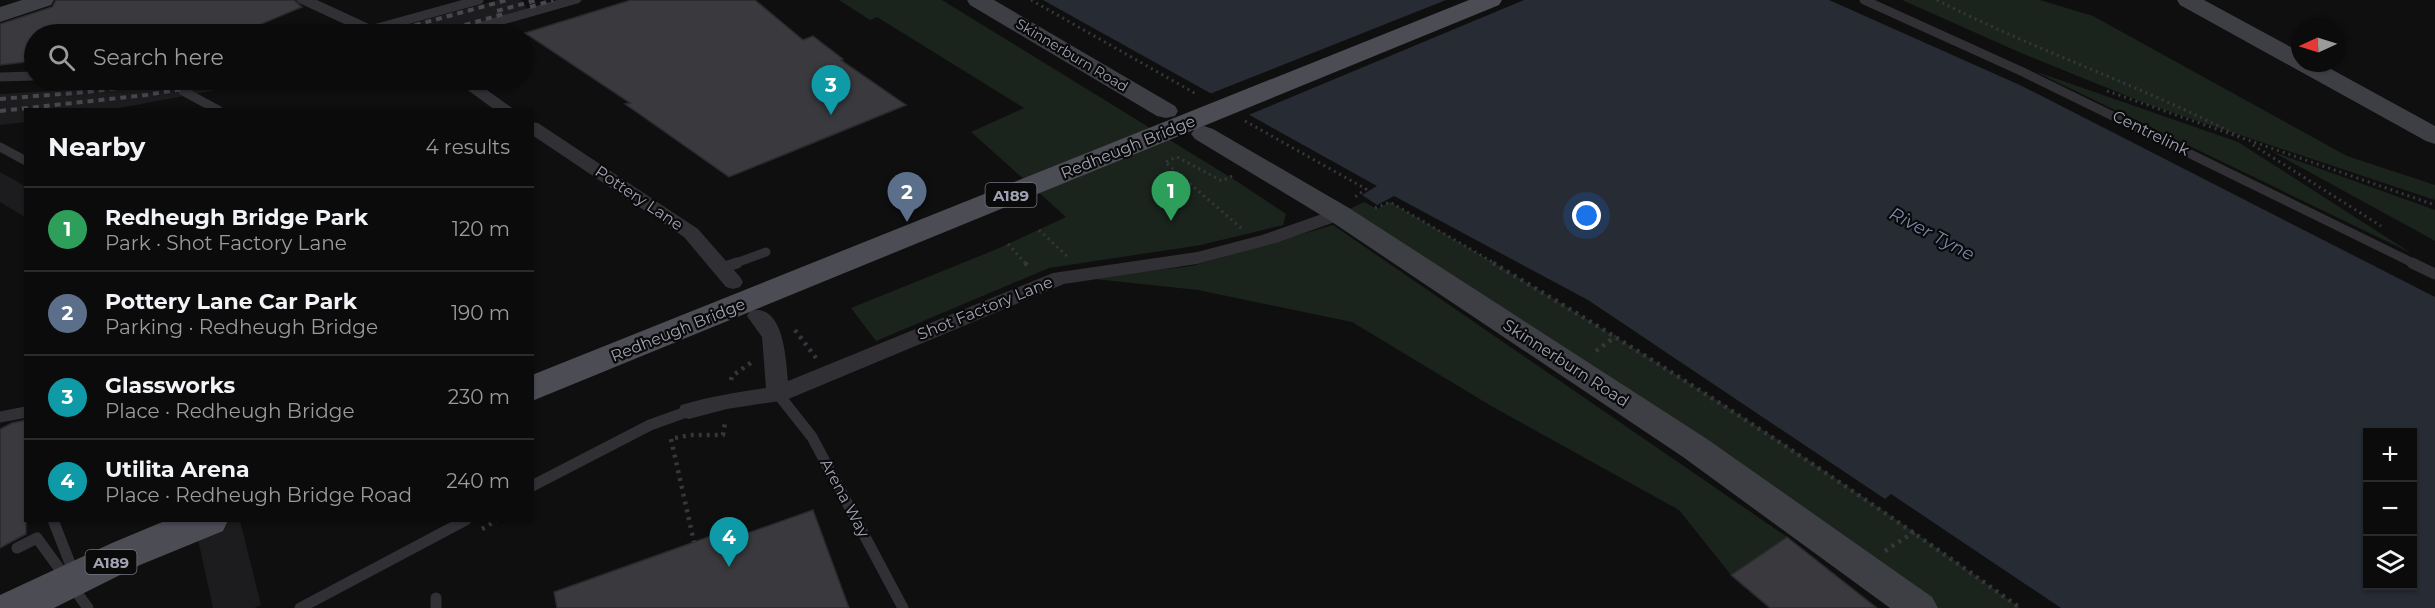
<!DOCTYPE html>
<html lang="en">
<head>
<meta charset="utf-8">
<style>
	:root { --surface:#0b0b0c; --page:#19191a; --text:#f1f3f6; --muted:#9a9b9d; --line:#2b2b2d; --accent:#ea580c }
	body { margin:0; font-family:Montserrat,sans-serif; background:var(--page); color:var(--text) }
	.controls { position:absolute; right:18px; bottom:18px; display:grid; overflow:hidden; border-radius:0px; box-shadow:0 2px 4px #0004 }
	.controls button { width:54px; height:54px; display:grid; place-items:center; padding:0; border:0; border-bottom:2px solid var(--line); background:var(--surface); color:var(--text); font:30px sans-serif }
	.compass { position:absolute; left:2291px; top:18px; width:54px; height:54px; border-radius:50%; background:var(--surface); box-shadow:0 2px 4px #0004; rotate:266deg }
	.you { position:absolute; left:1587px; top:216px; width:21px; height:21px; margin:-15px; border:4px solid #fff; border-radius:50%; background:#1a73e8; box-shadow:0 0 0 9px #1a73e833 }
	.badge { display:grid; place-items:center; width:39px; height:39px; border-radius:50%; background:var(--accent); color:#fff; font-size:20px; font-weight:700 }
	.pin { position:absolute; translate:-50% -50px; filter:drop-shadow(0 2px 3px #0008) }
	.pin::after { content:''; position:absolute; top:32px; width:21px; height:18px; background:inherit; clip-path:polygon(0 0,100% 0,50% 100%) }
	.list { margin:0; padding:0; list-style:none }
	h2 { display:flex; justify-content:space-between; align-items:center; height:78px; margin:0; padding:0 24px; font-size:26px }
	h2 small { font-size:20px; font-weight:400; color:var(--muted) }
	.list li { display:grid; grid-template-columns:39px 1fr auto; gap:18px; align-items:center; box-sizing:border-box; height:84px; padding:0 24px; border-top:2px solid var(--line) }
	.list b { display:block; font-size:22px; white-space:nowrap }
	.list p { margin:0; font-size:20px; white-space:nowrap; color:var(--muted) }
	.list em { font-size:20px; font-style:normal; color:var(--muted) }
	.icon { flex:none; width:33px; height:33px; fill:none; stroke:currentColor; stroke-width:2; stroke-linecap:round; stroke-linejoin:round }
	.map { position:relative; flex:none; width:2435px; height:608px; overflow:hidden }
	.search { position:absolute; background:var(--surface); box-shadow:0 2px 4px #0004; left:24px; top:24px; width:510px; height:66px; display:flex; align-items:center; gap:15px; box-sizing:border-box; padding:0 21px; border-radius:33px; color:var(--muted); font-size:22px }
	.panel { position:absolute; background:var(--surface); box-shadow:0 2px 4px #0004; left:24px; top:108px; width:510px; height:414px; border-radius:0px }
	.map>svg:first-child { display:block }
	.built { fill:#1c1b1d }
	.green { fill:#1b231d }
	.water { fill:#262b34; fill-rule:evenodd }
	.pier { fill:#0f0f10 }
	.building { fill:#39393e; stroke:#2a292c; stroke-width:1.5 }
	.lines { fill:none; stroke-linecap:round; stroke-linejoin:round }
	.path-far1 { stroke:#36373c; stroke-width:3; stroke-dasharray:2 4; stroke-linecap:butt }
	.path { stroke:#36373c; stroke-width:4.5; stroke-dasharray:3 5; stroke-linecap:butt }
	.lane-far1 { stroke:#303035; stroke-width:9 }
	.lane { stroke:#303035; stroke-width:11 }
	.street { fill:#303035; fill-rule:evenodd }
	.secondary { fill:#3e3f45; fill-rule:evenodd }
	.primary { fill:#4c4c54; fill-rule:evenodd }
	.rail { stroke:#47484e; stroke-width:4; stroke-dasharray:6 5; stroke-linecap:butt }
	.labels { text-anchor:middle; dominant-baseline:central; stroke-width:4.5; stroke-linejoin:round; paint-order:stroke }
	.far-street-label { font-size:14px; fill:#a0a2b2; stroke:#0a0a0b }
	.shield { fill:#0a0a0b; stroke:#737480; stroke-width:1.5 }
	.shield-label { font-size:15px; font-weight:bold; fill:#a0a2b2 }
	.street-label { font-size:16px; fill:#a0a2b2; stroke:#0a0a0b }
	.water-label { font-size:18px; font-style:italic; fill:#7589ae; stroke:#0a0a0b }
</style>
</head>
<body>
<div class="map">
<svg width="2435" height="608" viewBox="0 0 2435 608">
	<rect width="100%" height="100%" fill="#0f0f10"/>
	<g class="built">
		<path d="M498 0H521L527 9 441 34H372Z"/>
		<path d="M157 80H271L114 109 26 110 25 122 0 125V94L100 88Z"/>
		<path d="M0 172 25 186V217L0 202Z"/>
		<path d="M194 521H240L261 605 254 608H213Z"/>
	</g>
	<g class="green">
		<path d="M839 0H942L1238 182 1286 214 1283 225 1201 245 1049 268 876 341 851 308 997 249 1066 217 971 132 1024 108 877 17 870 20Z"/>
		<path d="M1902 0H2040L2093 16 2347 156 2435 185V200L2147 104 2021 53Z"/>
		<path d="M2034 71 2238 142 2411 253Z"/>
		<path d="M2271 151 2435 210V241L2417 231Z"/>
		<path d="M1364 202 1377 209 1390 202C1606 327 1819 460 2020 608H1919L1339 214Z"/>
		<path d="M1333 225 1787 537 1731 575 1679 510 1493 407 1352 322 1198 290 1085 278 1192 266Z"/>
	</g>
	<path class="water" d="M1043 0H1829L2022 86 2435 297V608H2061L1891 494 1885 499 1588 300 1394 196 1377 205 1362 195 1377 186ZM2368 432H2412V586H2368Z"/>
	<path class="pier" d="M1446 0H1524L1246 116 1207 95Z"/>
	<g class="building">
		<path d="M56 0H294L302 7 237 34H34V61L0 65V24L52 7Z"/>
		<path d="M631 0H755L803 40 813 36 843 59 841 60 906 105 729 177 625 104 630 103 525 33Z"/>
		<path d="M26 420V534L0 548V429L12 423Z"/>
		<path d="M813 510 849 608H557L554 592 725 531 728 540Z"/>
		<path d="M1787 537 1877 608H1770L1731 575Z"/>
	</g>
	<g class="lines">
		<g class="path-far1">
			<path d="M1031 0 1198 95"/>
			<path d="M1937 0C2036 51 2143 86 2242 138"/>
			<path d="M2107 91 2435 205"/>
			<path d="M1245 121 1366 189 1355 197"/>
			<path d="M2253 145 2381 226"/>
			<path d="M1232 176 1222 181 1177 157 1165 162 1241 228"/>
			<path d="M1375 208 1390 202 1496 264"/>
			<path d="M1039 230 1068 257"/>
			<path d="M1008 244 1026 264"/>
		</g>
		<g class="path">
			<path d="M1025 263 1030 268"/>
			<path d="M1493 263C1674 370 1849 485 2020 608"/>
			<path d="M795 330 816 358"/>
			<path d="M1596 351 1616 336"/>
			<path d="M731 380 732 376 752 362"/>
			<path d="M675 438 690 435H723L725 423"/>
			<path d="M671 439 694 542"/>
			<path d="M482 529 497 520"/>
			<path d="M1885 551 1914 532"/>
		</g>
		<g class="lane-far1">
			<path d="M1864 0 2023 72 2415 264"/>
			<path d="M370 30 479 0"/>
			<path d="M281 34 287 32 294 34"/>
			<path d="M0 77 34 76"/>
			<path d="M163 80 166 82"/>
			<path d="M183 91 218 110"/>
			<path d="M0 147 26 161"/>
			<path d="M733 264 766 252"/>
		</g>
		<g class="lane">
			<path d="M2412 263 2435 274"/>
			<path d="M722 268 737 263"/>
			<path d="M778 394 812 437 903 608"/>
			<path d="M0 417 26 412"/>
			<path d="M532 486 650 425 689 411"/>
			<path d="M53 520 75 576"/>
			<path d="M17 548 37 538 88 608"/>
			<path d="M436 598V608"/>
			<path d="M300 608 466 520"/>
		</g>
		<g class="street">
			<path d="M296 0H317L382 30 384 33 366 34 299 3Z"/>
			<path d="M557 0H582L579 3 470 34H446L448 31Z"/>
			<path d="M454 80H473L515 110H495Z"/>
			<path d="M532 122 538 123 698 229 740 277 743 282 740 287 733 289 726 287 684 237 532 135Z"/>
			<path d="M1339 208 1346 210 1349 214 1346 218 1276 243 1197 264 1064 284 786 400 727 409 689 419 681 417 678 411 681 405C709 397 737 392 766 388L762 337 747 316 750 311C784 302 786 360 788 381L1053 273 1197 252 1262 235Z"/>
		</g>
		<g class="secondary">
			<path d="M22 0H54L51 5 0 22V7Z"/>
			<path d="M967 0H994L1175 106 1178 111 1175 116 1166 118 1157 116 970 5Z"/>
			<path d="M2177 0H2204L2300 52V63H2320L2435 126V144L2426 141 2180 5Z"/>
			<path d="M1204 126 1213 129 1349 208 1707 439 1932 597 1938 608H1890L1683 457 1329 220 1195 139 1191 134 1195 129Z"/>
		</g>
		<g class="primary">
			<path d="M1469 0H1502L1499 5 532 401V375Z"/>
			<path d="M167 520H228L223 531 140 565 54 608H0V595L112 543Z"/>
		</g>
		<g class="rail">
			<path d="M530 7 553 0"/>
			<path d="M497 11 537 0"/>
			<path d="M383 34 507 0"/>
			<path d="M433 34 507 13"/>
			<path d="M226 86 262 80"/>
			<path d="M0 99 86 92 183 80"/>
			<path d="M0 111 146 95 235 80"/>
		</g>
	</g>
	<g class="labels">
		<g class="far-street-label">
			<text transform="translate(1072 55) rotate(31)">Skinnerburn Road</text>
		</g>
		<g class="shield">
			<rect x="985.5" y="183" width="51" height="24" rx="4.5"/>
			<rect x="85.5" y="550" width="51" height="24" rx="4.5"/>
		</g>
		<g class="shield-label">
			<text x="1011" y="195">A189</text>
			<text x="111" y="562">A189</text>
		</g>
		<g class="street-label">
			<text transform="translate(2151 133) rotate(26)">Centrelink</text>
			<text transform="translate(1128 147) rotate(-22)">Redheugh Bridge</text>
			<text transform="translate(639 198) rotate(34)">Pottery Lane</text>
			<text transform="translate(985 308) rotate(-22)">Shot Factory Lane</text>
			<text transform="translate(678 330) rotate(-22)">Redheugh Bridge</text>
			<text transform="translate(1566 363) rotate(33)">Skinnerburn Road</text>
			<text transform="translate(845 498) rotate(62)">Arena Way</text>
		</g>
		<g class="water-label">
			<text transform="translate(1932 234) rotate(28)">River Tyne</text>
		</g>
	</g>
</svg>
<div class="controls">
<button>+</button>
<button>−</button>
<button><svg class="icon" aria-label="layers" viewBox="0 0 24 24"><path d="M12 4l9 5-9 5-9-5zM3 14l9 5 9-5"/></svg></button>
</div>
<svg class="compass" viewBox="-18 -18 36 36"><path d="M0-13l5 13h-10z" fill="#e53935"/><path d="M0 13l5-13h-10z" fill="#9a9b9d"/></svg>
<div class="you"></div>
<div class="pin badge" style="left:1171px;top:221px;background:#2e9e5b">1</div>
<div class="pin badge" style="left:907px;top:222px;background:#5c6f8a">2</div>
<div class="pin badge" style="left:831px;top:115px;background:#0f9aa8">3</div>
<div class="pin badge" style="left:729px;top:567px;background:#0f9aa8">4</div>
<div class="search"><svg class="icon" aria-label="search" viewBox="0 0 24 24"><circle cx="10" cy="10" r="6"/><path d="M15 15l6 6"/></svg>Search here</div>
<section class="panel">
<h2>Nearby<small>4 results</small></h2>
<ul class="list">
<li><span class="badge" style="background:#2e9e5b">1</span><div><b>Redheugh Bridge Park</b><p>Park · Shot Factory Lane</p></div><em>120 m</em></li>
<li><span class="badge" style="background:#5c6f8a">2</span><div><b>Pottery Lane Car Park</b><p>Parking · Redheugh Bridge</p></div><em>190 m</em></li>
<li><span class="badge" style="background:#0f9aa8">3</span><div><b>Glassworks</b><p>Place · Redheugh Bridge</p></div><em>230 m</em></li>
<li><span class="badge" style="background:#0f9aa8">4</span><div><b>Utilita Arena</b><p>Place · Redheugh Bridge Road</p></div><em>240 m</em></li>
</ul>
</section>
</div>
</body>
</html>
